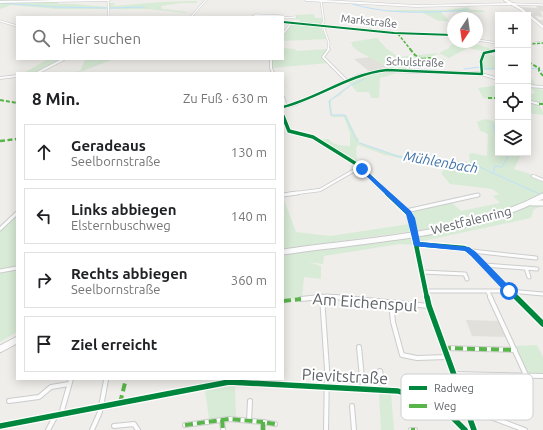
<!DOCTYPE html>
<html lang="de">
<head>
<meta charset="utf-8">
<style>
	:root { --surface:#fff; --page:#f6f6f6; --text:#202124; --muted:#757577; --line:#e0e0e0 }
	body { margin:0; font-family:Ubuntu,sans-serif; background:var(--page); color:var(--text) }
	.controls { position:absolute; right:12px; top:12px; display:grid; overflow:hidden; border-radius:0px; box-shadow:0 2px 10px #0003 }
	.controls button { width:36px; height:36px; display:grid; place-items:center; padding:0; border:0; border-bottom:1px solid var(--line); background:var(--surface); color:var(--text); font:20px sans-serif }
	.compass { position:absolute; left:447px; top:12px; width:36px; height:36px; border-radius:50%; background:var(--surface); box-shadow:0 2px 10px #0003; rotate:193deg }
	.stop { position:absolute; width:12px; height:12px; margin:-9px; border:3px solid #1a73e8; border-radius:50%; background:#fff }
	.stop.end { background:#1a73e8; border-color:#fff; box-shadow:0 1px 4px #0008 }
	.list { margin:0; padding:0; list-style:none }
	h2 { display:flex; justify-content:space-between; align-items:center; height:52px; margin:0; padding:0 16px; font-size:17px }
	h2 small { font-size:13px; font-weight:400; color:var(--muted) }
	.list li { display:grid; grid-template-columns:26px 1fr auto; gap:12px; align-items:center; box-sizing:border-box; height:56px; margin:0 8px 8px; padding:0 8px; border:1px solid var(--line); border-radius:0px }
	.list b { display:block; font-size:15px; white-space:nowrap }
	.list p { margin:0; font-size:13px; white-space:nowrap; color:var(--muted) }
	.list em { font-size:13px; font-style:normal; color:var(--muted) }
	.icon { flex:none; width:22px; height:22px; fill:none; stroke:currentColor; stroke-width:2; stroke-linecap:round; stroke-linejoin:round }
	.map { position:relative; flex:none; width:543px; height:430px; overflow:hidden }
	.search { position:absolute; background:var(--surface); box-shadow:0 2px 10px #0003; left:16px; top:16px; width:268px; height:44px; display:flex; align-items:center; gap:10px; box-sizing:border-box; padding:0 14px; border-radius:0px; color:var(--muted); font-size:15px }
	.panel { position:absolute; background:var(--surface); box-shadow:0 2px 10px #0003; left:16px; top:72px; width:268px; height:308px; border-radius:0px }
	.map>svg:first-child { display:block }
	.industrial { fill:#dfddda }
	.education { fill:#e2e0da }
	.green { fill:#d8ebd6 }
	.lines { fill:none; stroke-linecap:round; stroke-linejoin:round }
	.stream { stroke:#bfe0f9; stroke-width:1 }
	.minor-far4-casing { stroke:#cbcccc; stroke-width:2.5 }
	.minor-far3-casing { stroke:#cbcccc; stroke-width:3.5 }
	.minor-far2-casing { stroke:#cbcccc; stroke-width:4 }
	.minor-far1-casing { stroke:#cbcccc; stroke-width:5 }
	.minor-casing { stroke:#cbcccc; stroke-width:6 }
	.tertiary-casing { stroke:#cbcccc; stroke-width:3 }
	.secondary-far2-casing { stroke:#cacacb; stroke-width:3.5 }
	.secondary-far1-casing { stroke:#cacacb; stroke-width:7 }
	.secondary-casing { stroke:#cacacb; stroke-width:8 }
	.minor-far4 { stroke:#fdfcfc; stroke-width:1.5 }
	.minor-far3 { stroke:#fdfcfc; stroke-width:2 }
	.minor-far2 { stroke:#fdfcfc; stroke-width:2.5 }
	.minor-far1 { stroke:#fdfcfc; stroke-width:3 }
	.minor { stroke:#fdfcfc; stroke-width:4 }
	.tertiary { stroke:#fdfcfc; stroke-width:2 }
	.secondary-far2 { stroke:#fdfcfc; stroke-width:2.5 }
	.secondary-far1 { stroke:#fdfcfc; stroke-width:5 }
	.secondary { stroke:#fdfcfc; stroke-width:6 }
	.minor-bridge-casing { stroke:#cbcccc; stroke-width:5; stroke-linecap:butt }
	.minor-bridge { stroke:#fdfcfc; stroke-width:3 }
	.quiet-far3 { stroke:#58b549; stroke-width:1.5; stroke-dasharray:3 1.5; stroke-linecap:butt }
	.quiet-far2 { stroke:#58b549; stroke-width:2; stroke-dasharray:4 2; stroke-linecap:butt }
	.quiet-far1 { stroke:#58b549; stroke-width:2.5; stroke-dasharray:5 2.5; stroke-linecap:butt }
	.quiet { stroke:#58b549; stroke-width:4; stroke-dasharray:8 4; stroke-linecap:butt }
	.cycleway-far4-casing { stroke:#fff; stroke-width:3.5 }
	.cycleway-far3-casing { stroke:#fff; stroke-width:4 }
	.cycleway-far2-casing { stroke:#fff; stroke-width:5.5 }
	.cycleway-far1-casing { stroke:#fff; stroke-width:7 }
	.cycleway-casing { stroke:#fff; stroke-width:8 }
	.cycleway-far4 { stroke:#00873e; stroke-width:2 }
	.cycleway-far3 { stroke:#00873e; stroke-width:2.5 }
	.cycleway-far2 { stroke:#00873e; stroke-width:3.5 }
	.cycleway-far1 { stroke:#00873e; stroke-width:4.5 }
	.cycleway { stroke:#00873e; stroke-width:5.5 }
	.route { fill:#1a73e8 }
	.labels { text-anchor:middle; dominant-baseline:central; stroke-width:4; stroke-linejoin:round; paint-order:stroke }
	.far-street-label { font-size:11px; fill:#5f6368; stroke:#fff }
	.street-label { font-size:13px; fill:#5f6368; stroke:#fff }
	.water-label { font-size:14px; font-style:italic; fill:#4174aa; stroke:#fff }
	.near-street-label { font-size:16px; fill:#5f6368; stroke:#fff }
	.key { fill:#fff; stroke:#cfd0d2; stroke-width:1 }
	.key-label { font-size:11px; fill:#5f6368 }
</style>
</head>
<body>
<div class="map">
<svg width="543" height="430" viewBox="0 0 543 430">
	<rect width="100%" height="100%" fill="#efeeea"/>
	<path class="industrial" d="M535 4 543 5V12L540 11 543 17 535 16 539 20H543V26L519 7 537 8Z"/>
	<g class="education">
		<path d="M370 57 381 63 390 70 370 72 354 59Z"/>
		<path d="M466 320 499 321 506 337 472 336Z"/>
	</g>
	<g class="green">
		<path d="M0 0 59 1 57 4H74L108 7V3H115L113 6 162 2 198 1 196 3H180L161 6 162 9 187 12 186 13 148 9H57L11 5 0 9Z"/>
		<path d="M468 7 471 10H482L485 12H441L449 21H439L421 12H384L394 11 393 10H444Z"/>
		<path d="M314 14 315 18H322V24L300 22V20L295 19 297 17 296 15Z"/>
		<path d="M293 23 322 26V30L327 39 283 41V35Z"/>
		<path d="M377 38 386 48 398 57 439 53 449 48 451 45C467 39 474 44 489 48L491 51H483L468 48 449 58 439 53C429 58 419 61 407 60 400 60 399 57 391 58L400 64 398 66 407 67 406 70H394L387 67 358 51 353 47 351 42Z"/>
		<path d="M283 48 295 49 296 51 328 49 322 57 328 63 272 68V59H283Z"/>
		<path d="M486 53 498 58V69L483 70 482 61Z"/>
		<path d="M48 59H64L40 72 24 73Z"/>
		<path d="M86 59H114L80 72 68 73 81 71 82 66Z"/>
		<path d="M403 71 380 78 379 98H371L369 92H357L348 81 372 72Z"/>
		<path d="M528 78H531L537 87 543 90V104H538L543 111V115L528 113V94L536 93 528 86Z"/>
		<path d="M350 85 339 96 331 100 332 115H346L357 138H359V142L361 143 397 155 414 158 470 162 469 154 472 153 487 156 488 134 480 131 477 122 485 119 495 121 498 133V153H522L514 169 543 178V193L518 206 471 220 435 228 283 249V197L296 232 330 236 410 224 414 223 409 211 451 202 461 211 500 203 493 196 499 194 492 189 450 184 441 173 444 170 433 165H419L414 161 385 155 358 145 356 148 357 164 318 139H329C333 146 343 145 350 146V133L344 117H332L330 115 329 101Z"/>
		<path d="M498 85V100L483 98 478 88Z"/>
		<path d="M543 204V206L534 209 531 218 418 242 414 245 400 244 324 256 323 264 309 262 321 266V279L304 277 302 297 283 300V254L479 223 526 207Z"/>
		<path d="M16 215 17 332 0 342V230Z"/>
		<path d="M537 345 543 357V375L530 374 526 372 514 346Z"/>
		<path d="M235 385 236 417 209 419 205 390Z"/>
		<path d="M379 392 391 393 394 430H381Z"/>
	</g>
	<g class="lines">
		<g class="stream">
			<path d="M2 3 56 7 107 8"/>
			<path d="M349 3C388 15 427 13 467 10"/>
			<path d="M110 8 144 7"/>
			<path d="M483 64 485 69H498"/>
			<path d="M528 68 538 69"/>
			<path d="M414 69 453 72"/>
			<path d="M464 69 480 67"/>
			<path d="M539 70 543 71"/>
			<path d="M374 74 380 72"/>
			<path d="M351 85 329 101 331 115H345L357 141"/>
			<path d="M352 85 364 79"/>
			<path d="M493 124 498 143"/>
			<path d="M360 143 397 156 419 161"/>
			<path d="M434 164 475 165 542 195"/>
			<path d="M494 172V166L502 167 510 153"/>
		</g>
		<g class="minor-far4-casing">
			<g id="minor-far4">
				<path d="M108 0 109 17"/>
				<path d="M321 1 324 22 321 25"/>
				<path d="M514 4 543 5"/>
				<path d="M191 17 206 0"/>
				<path d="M253 17 255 15 282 16"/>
				<path d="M283 18 296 17"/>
				<path d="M0 21 17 26"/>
				<path d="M283 22 394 33 453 35"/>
				<path d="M323 26 329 43 328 50"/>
				<path d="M283 34 292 22"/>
				<path d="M477 40 498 43"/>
				<path d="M528 44 543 42"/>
			</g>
		</g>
		<g class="minor-far3-casing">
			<g id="minor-far3">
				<path d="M329 49 323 57 347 81"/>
				<path d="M271 59V68L273 73"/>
				<path d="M407 71 408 67 412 64"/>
				<path d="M37 73 64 59"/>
				<path d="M482 74 481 61 484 53 498 50"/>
				<path d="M0 78 17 76"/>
				<path d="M528 86 543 87"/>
				<path d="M283 97 286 106"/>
				<path d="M528 101 539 104"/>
				<path d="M283 107 296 104 358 76 378 71 478 73 498 79"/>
			</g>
		</g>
		<g class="minor-far2-casing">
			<g id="minor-far2">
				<path d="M283 116 289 131 313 137 358 165 389 194"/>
				<path d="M533 176 543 180"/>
				<path d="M289 194 320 190 360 167"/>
			</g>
		</g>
		<g class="minor-far1-casing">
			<g id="minor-far1">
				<path d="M388 193 409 213 413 227"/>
				<path d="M283 195 297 193"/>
				<path d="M406 211 478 195"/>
				<path d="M0 229 17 213"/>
				<path d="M415 240 427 298"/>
				<path d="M416 244 464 248 470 251 517 298"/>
				<path d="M472 251 536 258"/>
				<path d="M485 265 537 269"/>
				<path d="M526 268 529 277"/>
				<path d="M0 271 17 268"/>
				<path d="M422 272 465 274 467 279"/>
				<path d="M426 291H509L543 294"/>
				<path d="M488 292 491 298"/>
				<path d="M322 296V298"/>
				<path d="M312 298 327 296 345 298"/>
			</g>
		</g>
		<g class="minor-casing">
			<g id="minor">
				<path d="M322 297 327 369 326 430"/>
				<path d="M335 297 429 306"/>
				<path d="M427 297 430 310 474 430"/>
				<path d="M490 297 526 375"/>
				<path d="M516 297 543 324"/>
				<path d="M301 299 320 297"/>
				<path d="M391 303 393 322 402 355 417 358 447 357"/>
				<path d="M359 347 363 388"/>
				<path d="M443 348 515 350"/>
				<path d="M380 371 384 389"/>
				<path d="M453 374 543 376"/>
				<path d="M9 401 39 397 51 387 69 384"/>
				<path d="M352 406 354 430"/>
				<path d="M467 411 485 415 525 430"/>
				<path d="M61 414 71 379"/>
				<path d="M222 420 223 430"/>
				<path d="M249 421 250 401"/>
				<path d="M185 425 229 419 263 422"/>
				<path d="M0 426 229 382 398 391 430 402 452 417 465 430"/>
				<path d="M114 426 134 424 138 430"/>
				<path d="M48 430 56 415"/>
				<path d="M92 430 100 412 106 380"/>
				<path d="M263 430V422L275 424"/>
				<path d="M411 430H415"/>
			</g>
		</g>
		<g class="tertiary-casing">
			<g id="tertiary">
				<path d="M306 0 416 6 514 4"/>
				<path d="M0 2 109 0"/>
			</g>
		</g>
		<g class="secondary-far2-casing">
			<path id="secondary-far2" d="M505 0 521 9 543 27"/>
		</g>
		<g class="secondary-far1-casing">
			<g id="secondary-far1">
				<path d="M532 203H543"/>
				<path d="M283 252C369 239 465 237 543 196"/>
			</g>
		</g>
		<g class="secondary-casing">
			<path id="secondary" d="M0 349 17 340"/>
		</g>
		<use href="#minor-far4" class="minor-far4"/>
		<use href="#minor-far3" class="minor-far3"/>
		<use href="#minor-far2" class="minor-far2"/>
		<use href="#minor-far1" class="minor-far1"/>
		<use href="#minor" class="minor"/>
		<use href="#tertiary" class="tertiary"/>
		<use href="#secondary-far2" class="secondary-far2"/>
		<use href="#secondary-far1" class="secondary-far1"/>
		<use href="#secondary" class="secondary"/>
		<g class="minor-bridge-casing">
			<path id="minor-bridge" d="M413 227 415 240"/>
		</g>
		<use href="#minor-bridge" class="minor-bridge"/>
		<g class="quiet-far3">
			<path d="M398 34 411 50"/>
			<path d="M528 44 543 43"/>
		</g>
		<g class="quiet-far2">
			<path d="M410 49 415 55 422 59 408 61 412 64"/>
			<path d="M422 59 429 58 445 61"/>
			<path d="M528 62 539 68V71L543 76"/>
			<path d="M488 98H498"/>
			<path d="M0 100 17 103"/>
			<path d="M539 104H543"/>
		</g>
		<path class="quiet-far1" d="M0 141 17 139"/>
		<g class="quiet">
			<path d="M283 301 301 299"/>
			<path d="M443 348 515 350"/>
			<path d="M120 403 126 379"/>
			<path d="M222 420 223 430"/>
			<path d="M185 425 229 419 263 422"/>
			<path d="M263 430V422L275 424"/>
			<path d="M411 430H415"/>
		</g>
		<g class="cycleway-far4-casing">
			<path id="cycleway-far4" d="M283 22 394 33 453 35"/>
		</g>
		<g class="cycleway-far3-casing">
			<path id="cycleway-far3" d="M283 107C319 98 349 74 387 70L482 74 481 61 484 53 498 50"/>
		</g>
		<g class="cycleway-far2-casing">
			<path id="cycleway-far2" d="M283 116 289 131 313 137 358 165 388 194"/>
		</g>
		<g class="cycleway-far1-casing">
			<g id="cycleway-far1">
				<path d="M387 193 410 215 427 298"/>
				<path d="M416 244 464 248 470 251 517 298"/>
			</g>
		</g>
		<g class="cycleway-casing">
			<g id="cycleway">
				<path d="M427 297 429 306 474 430"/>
				<path d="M516 297 543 324"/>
				<path d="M0 426 229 382 398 391 430 402 452 417 465 430"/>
			</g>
		</g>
		<use href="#cycleway-far4" class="cycleway-far4"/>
		<use href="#cycleway-far3" class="cycleway-far3"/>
		<use href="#cycleway-far2" class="cycleway-far2"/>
		<use href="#cycleway-far1" class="cycleway-far1"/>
		<use href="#cycleway" class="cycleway"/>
	</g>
	<path class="route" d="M362 167 411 211 415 218 420 242 469 247 476 252 512 289V293H506L471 256 465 251 414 246 406 214 360 170V168Z"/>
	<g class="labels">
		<g class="far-street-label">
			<text transform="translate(369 21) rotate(6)">Markstraße</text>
			<text transform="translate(415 62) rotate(2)">Schulstraße</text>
		</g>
		<g class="street-label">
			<text transform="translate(471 220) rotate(-14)">Westfalenring</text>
		</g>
		<g class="water-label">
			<text transform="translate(441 162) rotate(10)">Mühlenbach</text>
		</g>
		<g class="near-street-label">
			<text transform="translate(365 302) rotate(4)">Am Eichenspul</text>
			<text transform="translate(345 376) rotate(3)">Pievitstraße</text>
		</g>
	</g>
	<rect x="401" y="374" width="132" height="46" rx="6" class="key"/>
	<rect x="409" y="386" width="18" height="4" fill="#00873e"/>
	<rect x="409" y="404" width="18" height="4" fill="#58b549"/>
	<g class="key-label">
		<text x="434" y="392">Radweg</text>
		<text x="434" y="410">Weg</text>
	</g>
</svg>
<div class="controls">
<button>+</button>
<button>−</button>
<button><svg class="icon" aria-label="locate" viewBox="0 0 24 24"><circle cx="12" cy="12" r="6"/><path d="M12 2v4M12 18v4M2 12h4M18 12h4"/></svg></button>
<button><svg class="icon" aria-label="layers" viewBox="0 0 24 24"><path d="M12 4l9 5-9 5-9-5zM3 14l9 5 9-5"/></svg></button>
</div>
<svg class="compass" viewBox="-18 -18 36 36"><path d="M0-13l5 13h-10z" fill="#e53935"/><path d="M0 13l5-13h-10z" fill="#757577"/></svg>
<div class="stop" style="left:509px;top:291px"></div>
<div class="stop end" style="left:362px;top:169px"></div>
<div class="search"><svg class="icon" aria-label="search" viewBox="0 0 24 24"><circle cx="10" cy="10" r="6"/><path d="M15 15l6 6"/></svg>Hier suchen</div>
<section class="panel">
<h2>8 Min.<small>Zu Fuß · 630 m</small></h2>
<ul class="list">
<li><svg class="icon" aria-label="ahead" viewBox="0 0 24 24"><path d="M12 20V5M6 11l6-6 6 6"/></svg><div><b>Geradeaus</b><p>Seelbornstraße</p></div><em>130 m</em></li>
<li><svg class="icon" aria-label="left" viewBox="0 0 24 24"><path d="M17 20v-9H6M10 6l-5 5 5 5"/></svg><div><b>Links abbiegen</b><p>Elsternbuschweg</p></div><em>140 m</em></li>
<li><svg class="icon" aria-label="right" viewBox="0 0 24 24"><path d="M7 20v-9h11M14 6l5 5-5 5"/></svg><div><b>Rechts abbiegen</b><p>Seelbornstraße</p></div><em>360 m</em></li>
<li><svg class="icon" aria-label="arrive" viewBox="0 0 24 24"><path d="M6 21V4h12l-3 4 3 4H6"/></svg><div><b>Ziel erreicht</b></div></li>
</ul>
</section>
</div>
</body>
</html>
